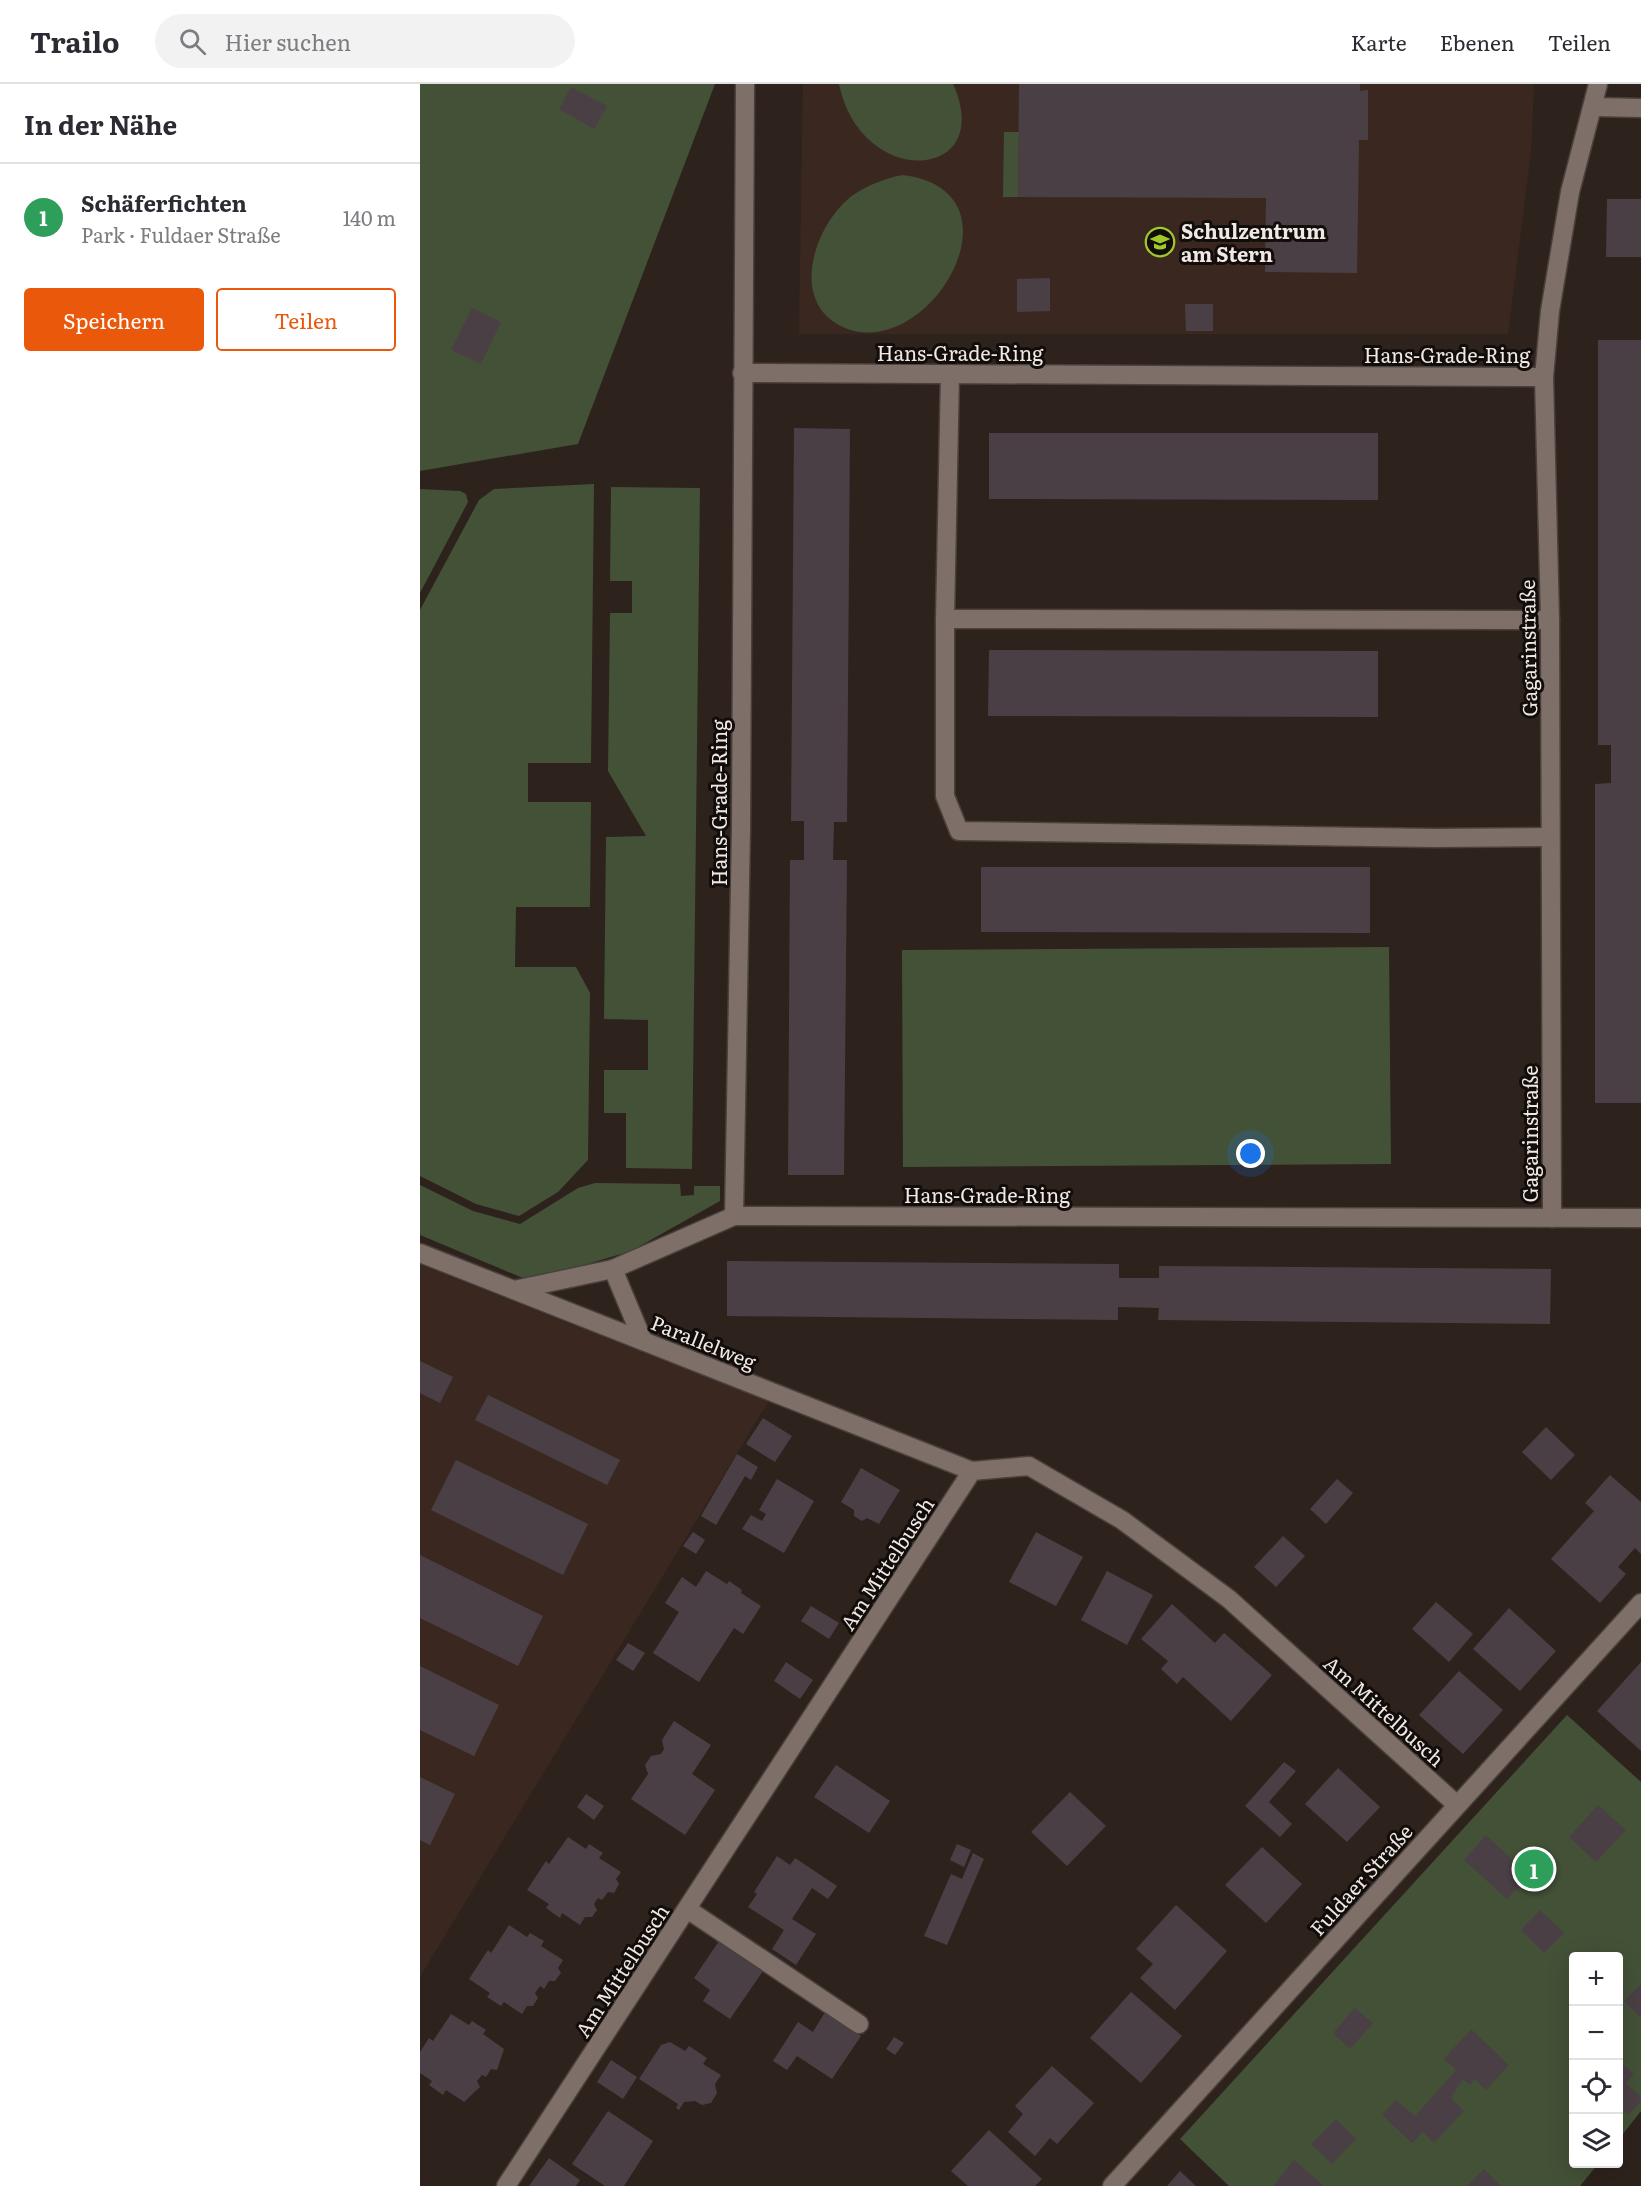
<!DOCTYPE html>
<html lang="de">
<head>
<meta charset="utf-8">
<style>
	:root { --surface:#fff; --page:#f2f2f3; --text:#2b2b33; --muted:#7c7c81; --line:#e1e1e2; --accent:#ea580c }
	body { margin:0; font-family:Literata,serif; background:var(--page); color:var(--text) }
	.controls { position:absolute; right:18px; bottom:18px; display:grid; overflow:hidden; border-radius:6px; box-shadow:0 6px 24px #0002 }
	.controls button { width:54px; height:54px; display:grid; place-items:center; padding:0; border:0; border-bottom:2px solid var(--line); background:var(--surface); color:var(--text); font:30px sans-serif }
	.you { position:absolute; left:831px; top:1070px; width:21px; height:21px; margin:-15px; border:4px solid #fff; border-radius:50%; background:#1a73e8; box-shadow:0 0 0 9px #1a73e833 }
	.badge { display:grid; place-items:center; width:39px; height:39px; border-radius:50%; background:var(--accent); color:#fff; font-size:20px; font-weight:700 }
	.pin { position:absolute; translate:-50% -50%; border:3px solid #fff; box-shadow:0 2px 6px #0006 }
	.list { margin:0; padding:0; list-style:none }
	h2 { display:flex; justify-content:space-between; align-items:center; height:78px; margin:0; padding:0 24px; font-size:26px }
	h2 small { font-size:20px; font-weight:400; color:var(--muted) }
	.list li { display:grid; grid-template-columns:39px 1fr auto; gap:18px; align-items:center; box-sizing:border-box; height:108px; padding:0 24px; border-top:2px solid var(--line) }
	.list b { display:block; font-size:22px; white-space:nowrap }
	.list p { margin:0; font-size:20px; white-space:nowrap; color:var(--muted) }
	.list em { font-size:20px; font-style:normal; color:var(--muted) }
	.actions { display:flex; gap:12px; padding:18px 24px }
	.actions a { flex:1; padding:14px 0; border:2px solid var(--accent); border-radius:6px; text-align:center; font-size:21px; color:var(--accent) }
	.actions .main { background:var(--accent); color:#fff }
	.icon { flex:none; width:33px; height:33px; fill:none; stroke:currentColor; stroke-width:2; stroke-linecap:round; stroke-linejoin:round }
	.map { position:relative; flex:none; width:1221px; height:2102px; overflow:hidden }
	header { display:flex; align-items:center; gap:36px; box-sizing:border-box; height:84px; padding:0 30px; background:var(--surface); border-bottom:2px solid var(--line) }
	header strong { font-size:28px }
	nav { display:flex; gap:33px; margin-inline-start:auto; font-size:21px }
	.search { width:420px; height:54px; background:var(--page); display:flex; align-items:center; gap:15px; box-sizing:border-box; padding:0 21px; border-radius:33px; color:var(--muted); font-size:22px }
	main { display:flex }
	aside { flex:1; background:var(--surface) }
	.map>svg:first-child { display:block }
	.built { fill:#3a2820 }
	.green { fill:#435137 }
	.building { fill:#4b3f46 }
	.lines { fill:none; stroke-linecap:round; stroke-linejoin:round }
	.service-casing { stroke:#4a403c; stroke-width:21 }
	.minor-casing { stroke:#4a403c; stroke-width:21 }
	.service { stroke:#7e6f69; stroke-width:18 }
	.minor { stroke:#7e6f69; stroke-width:18 }
	.labels { text-anchor:middle; dominant-baseline:central; stroke-width:6; stroke-linejoin:round; paint-order:stroke }
	.poi-label { font-size:20px; font-weight:bold; fill:#f0e8e4; stroke:#120d0a; text-anchor:start }
	.street-label { font-size:20px; fill:#f0e8e4; stroke:#120d0a }
</style>
</head>
<body>
<header>
<strong>Trailo</strong>
<div class="search"><svg class="icon" aria-label="search" viewBox="0 0 24 24"><circle cx="10" cy="10" r="6"/><path d="M15 15l6 6"/></svg>Hier suchen</div>
<nav><a>Karte</a><a>Ebenen</a><a>Teilen</a></nav>
</header>
<main>
<aside>
<h2>In der Nähe<small></small></h2>
<ul class="list">
<li><span class="badge" style="background:#2e9e5b">1</span><div><b>Schäferfichten</b><p>Park · Fuldaer Straße</p></div><em>140 m</em></li>
</ul>
<div class="actions"><a class="main">Speichern</a><a>Teilen</a></div>
</aside>
<div class="map">
<svg width="1221" height="2102" viewBox="0 0 1221 2102">
	<rect width="100%" height="100%" fill="#2e221d"/>
	<g class="built">
		<path d="M383 0H1114L1111 67 1088 250H379Z"/>
		<path d="M0 1181 348 1318 0 1893Z"/>
	</g>
	<g class="green">
		<path d="M0 0H295L158 360 0 387Z"/>
		<path d="M419 0H533C577 97 441 107 419 0Z"/>
		<path d="M584 48H599L598 113H583Z"/>
		<path d="M483 91C609 107 510 278 425 244 367 220 394 140 433 111 448 101 466 94 483 91Z"/>
		<path d="M174 400 171 679H108V718H171L170 823H96L95 883H156L170 909 168 1076 138 1108 99 1132 56 1120 0 1092V526L59 416 74 405Z"/>
		<path d="M191 403 280 404 272 1085 206 1084V1029H184V986H228V936L184 935 186 753 226 752 188 687 190 529H212V497H190Z"/>
		<path d="M0 405 40 407 46 410 48 418 0 509Z"/>
		<path d="M969 863 971 1080 483 1083 482 866Z"/>
		<path d="M175 1099 260 1100 261 1112 274 1111V1102H300V1117L211 1167 110 1197 0 1151V1101L53 1127 100 1140 158 1104Z"/>
		<path d="M1147 1631 1221 1698V2027L1199 2055 1198 1872H1154V2080H1178L1160 2102H809L760 2055Z"/>
	</g>
	<g class="building">
		<path d="M599 0H940V7L948 6V56H939L937 189 845 188 846 114 598 113Z"/>
		<path d="M151 3 187 22 174 45 139 25Z"/>
		<path d="M1187 115H1221V173H1186Z"/>
		<path d="M630 194V227L597 228V195Z"/>
		<path d="M765 220H793V247H766Z"/>
		<path d="M52 224 81 238 61 280 31 266Z"/>
		<path d="M1178 256H1221V1019H1175V700L1191 699V661H1178Z"/>
		<path d="M374 344 430 345 427 738H414L413 776H427L424 1091H368L370 776H384V737H371Z"/>
		<path d="M569 349H958V416L569 415Z"/>
		<path d="M569 566 958 567V633L568 632Z"/>
		<path d="M561 783H950V849L561 848Z"/>
		<path d="M307 1177 699 1180V1194H739V1182L1131 1185 1130 1240 738 1236 739 1224 698 1223V1236L307 1232Z"/>
		<path d="M0 1277 33 1293 20 1319 0 1309Z"/>
		<path d="M68 1311 200 1376 187 1401 55 1336Z"/>
		<path d="M343 1334 372 1352 355 1378 326 1360Z"/>
		<path d="M1126 1343 1155 1371 1131 1396 1102 1368Z"/>
		<path d="M317 1370 338 1383 331 1396 325 1392 296 1441 281 1432Z"/>
		<path d="M36 1376 168 1440 143 1491 11 1426Z"/>
		<path d="M441 1384 480 1406 459 1440 447 1434 442 1437 434 1432V1426L421 1418Z"/>
		<path d="M1190 1391 1221 1418V1470L1215 1464 1198 1483 1206 1490 1180 1519 1131 1475 1174 1427 1165 1419Z"/>
		<path d="M357 1395 394 1417 364 1469 322 1445 331 1431 342 1437 346 1430 339 1426Z"/>
		<path d="M917 1395 933 1409 906 1440 890 1425Z"/>
		<path d="M273 1448 285 1456 276 1470 263 1462Z"/>
		<path d="M616 1448 663 1473 636 1522 589 1498Z"/>
		<path d="M863 1452 885 1472 856 1503 834 1483Z"/>
		<path d="M0 1471 123 1532 98 1582 0 1534Z"/>
		<path d="M286 1487 307 1500 309 1497 322 1506 321 1509 341 1522 323 1550 314 1544 279 1598 233 1569 259 1528 245 1519 262 1493 276 1503Z"/>
		<path d="M687 1487 733 1511 707 1561 661 1536Z"/>
		<path d="M1016 1518 1053 1550 1029 1578 992 1545Z"/>
		<path d="M752 1520 795 1559 804 1549 852 1591 811 1637 763 1593 757 1600 741 1585 748 1577 721 1555Z"/>
		<path d="M391 1522 419 1539 409 1555 381 1537Z"/>
		<path d="M1089 1524 1136 1567 1100 1607 1053 1565Z"/>
		<path d="M208 1559 225 1569 213 1587 196 1576Z"/>
		<path d="M366 1578 393 1596 380 1615 354 1597Z"/>
		<path d="M1221 1578V1667L1177 1627Z"/>
		<path d="M0 1582 79 1621 54 1672 0 1646Z"/>
		<path d="M1039 1587 1083 1626 1043 1670 999 1631Z"/>
		<path d="M254 1637 291 1661 272 1690 295 1706 265 1751 211 1715 228 1690 225 1681 231 1672 241 1670 244 1665 242 1656Z"/>
		<path d="M864 1678 876 1687 849 1718 872 1740 860 1753 825 1722Z"/>
		<path d="M416 1681 470 1717 449 1749 394 1713Z"/>
		<path d="M918 1684 960 1723 927 1758 885 1720Z"/>
		<path d="M0 1693 35 1710 10 1761 0 1756Z"/>
		<path d="M650 1708 686 1742 647 1782 611 1748Z"/>
		<path d="M166 1710 184 1722 174 1736 157 1723Z"/>
		<path d="M1178 1721 1206 1746 1176 1778 1149 1753Z"/>
		<path d="M1066 1751 1109 1791 1087 1815 1044 1776Z"/>
		<path d="M148 1753 166 1765 169 1760 183 1769 179 1774 201 1788 196 1795 199 1800 194 1809 188 1808 182 1816 178 1814 174 1820 177 1826 172 1833H165L160 1841 142 1829 140 1834 126 1824 129 1820 107 1806 126 1777 129 1780Z"/>
		<path d="M537 1760 551 1766 544 1783 530 1776Z"/>
		<path d="M842 1763 882 1800 846 1839 805 1801Z"/>
		<path d="M553 1769 564 1775 527 1861 504 1852 531 1790 542 1795Z"/>
		<path d="M357 1772 370 1781 375 1774 417 1802 408 1815 392 1804 372 1835 396 1850 376 1881 352 1865 364 1846 328 1823 337 1810 334 1808Z"/>
		<path d="M756 1821 807 1867 755 1926 720 1894 733 1880 716 1865Z"/>
		<path d="M1120 1826 1144 1849 1124 1869 1101 1846Z"/>
		<path d="M89 1841 107 1853 110 1849 124 1857 121 1862 143 1876 138 1884 141 1889 135 1897H129L124 1905 120 1902 115 1909 118 1914 113 1922H107L102 1930 84 1918 81 1922 67 1913 70 1909 49 1895 68 1866 71 1869Z"/>
		<path d="M299 1857 343 1887 310 1935 283 1917 290 1906 274 1894Z"/>
		<path d="M1221 1900V1934L1204 1917Z"/>
		<path d="M711 1908 762 1952 721 1999 670 1954Z"/>
		<path d="M935 1924 953 1939 930 1965 913 1949Z"/>
		<path d="M405 1928 441 1952 412 1995 377 1972 367 1986 353 1977 378 1938 393 1948Z"/>
		<path d="M31 1930 49 1941 52 1937 66 1946 63 1950 84 1965 77 1986 71 1985 66 1993 62 1991 57 1997 60 2003 44 2018 26 2006 23 2011 9 2001 12 1997 0 1989V1968L9 1954 13 1957Z"/>
		<path d="M1051 1945 1089 1981 1066 2006 1055 1995 1050 2001 1043 1995 1031 2014 1044 2027 1014 2059 1003 2048 992 2059 962 2031 976 2016 995 2032 1036 1986 1024 1975Z"/>
		<path d="M474 1953 484 1959 475 1971 466 1965Z"/>
		<path d="M250 1958 265 1967 269 1962 287 1974 283 1980 301 1991 295 2000 297 2009 291 2019 282 2021 275 2017 264 2018 259 2026 256 2024 258 2020 219 1995 241 1961Z"/>
		<path d="M191 1976 217 1993 203 2015 177 1998Z"/>
		<path d="M1198 1977 1214 1990 1206 1999 1221 2013V2017L1209 2030 1198 2021Z"/>
		<path d="M632 1982 674 2019 637 2060 630 2054 615 2072 588 2048 603 2030 595 2022Z"/>
		<path d="M188 2027 233 2057 204 2102H185L152 2080Z"/>
		<path d="M916 2035 936 2055 912 2080 891 2060Z"/>
		<path d="M569 2046 622 2095 615 2102H548L531 2087Z"/>
		<path d="M129 2074 160 2096 156 2102H109Z"/>
		<path d="M874 2076 903 2101 902 2102H853Z"/>
		<path d="M1064 2085 1081 2102H1047Z"/>
		<path d="M760 2087 776 2102H747Z"/>
	</g>
	<g class="lines">
		<g class="service-casing">
			<g id="service">
				<path d="M530 290 525 535V712L539 747 1014 754 1130 753"/>
				<path d="M525 535 1130 536"/>
				<path d="M193 1185 223 1257"/>
				<path d="M94 1206 193 1185 314 1132"/>
				<path d="M267 1825 439 1940"/>
			</g>
		</g>
		<g class="minor-casing">
			<g id="minor">
				<path d="M325 0 321 744 314 1132 1221 1134"/>
				<path d="M1174 23 1221 24"/>
				<path d="M322 289 1124 293"/>
				<path d="M1132 1134 1130 536 1124 293 1130 227 1150 108 1178 0"/>
				<path d="M0 1169 552 1387"/>
				<path d="M86 2102 552 1387 609 1382 702 1436 809 1515 1037 1721"/>
				<path d="M692 2102 1221 1519"/>
			</g>
		</g>
		<use href="#service" class="service"/>
		<use href="#minor" class="minor"/>
	</g>
	<defs>
		<g id="school-ring" transform="scale(1.5)"><circle r="9.5" fill="#120d0a" stroke="#a0ca2c" stroke-width="1.5"/><path d="M0-5L7-2L0 1L-7-2ZM-4 1L0 2.5L4 1V4Q0 6-4 4Z" fill="#a0ca2c"/></g>
	</defs>
	<g fill-rule="evenodd">
		<use href="#school-ring" x="740" y="158"/>
	</g>
	<g class="labels">
		<g class="poi-label">
			<text x="761" y="146">Schulzentrum<tspan x="761" dy="23">am Stern</tspan></text>
		</g>
		<g class="street-label">
			<text x="540" y="268">Hans-Grade-Ring</text>
			<text x="1027" y="270">Hans-Grade-Ring</text>
			<text transform="translate(1107 564) rotate(-91)">Gagarinstraße</text>
			<text transform="translate(298 719) rotate(-90)">Hans-Grade-Ring</text>
			<text transform="translate(1109 1050) rotate(-90)">Gagarinstraße</text>
			<text x="567" y="1110">Hans-Grade-Ring</text>
			<text transform="translate(284 1257) rotate(22)">Parallelweg</text>
			<text transform="translate(466 1479) rotate(-57)">Am Mittelbusch</text>
			<text transform="translate(965 1626) rotate(42)">Am Mittelbusch</text>
			<text transform="translate(940 1795) rotate(-48)">Fuldaer Straße</text>
			<text transform="translate(201 1886) rotate(-57)">Am Mittelbusch</text>
		</g>
	</g>
</svg>
<div class="controls">
<button>+</button>
<button>−</button>
<button><svg class="icon" aria-label="locate" viewBox="0 0 24 24"><circle cx="12" cy="12" r="6"/><path d="M12 2v4M12 18v4M2 12h4M18 12h4"/></svg></button>
<button><svg class="icon" aria-label="layers" viewBox="0 0 24 24"><path d="M12 4l9 5-9 5-9-5zM3 14l9 5 9-5"/></svg></button>
</div>
<div class="you"></div>
<div class="pin badge" style="left:1114px;top:1785px;background:#2e9e5b">1</div>
</div>
</main>
</body>
</html>
